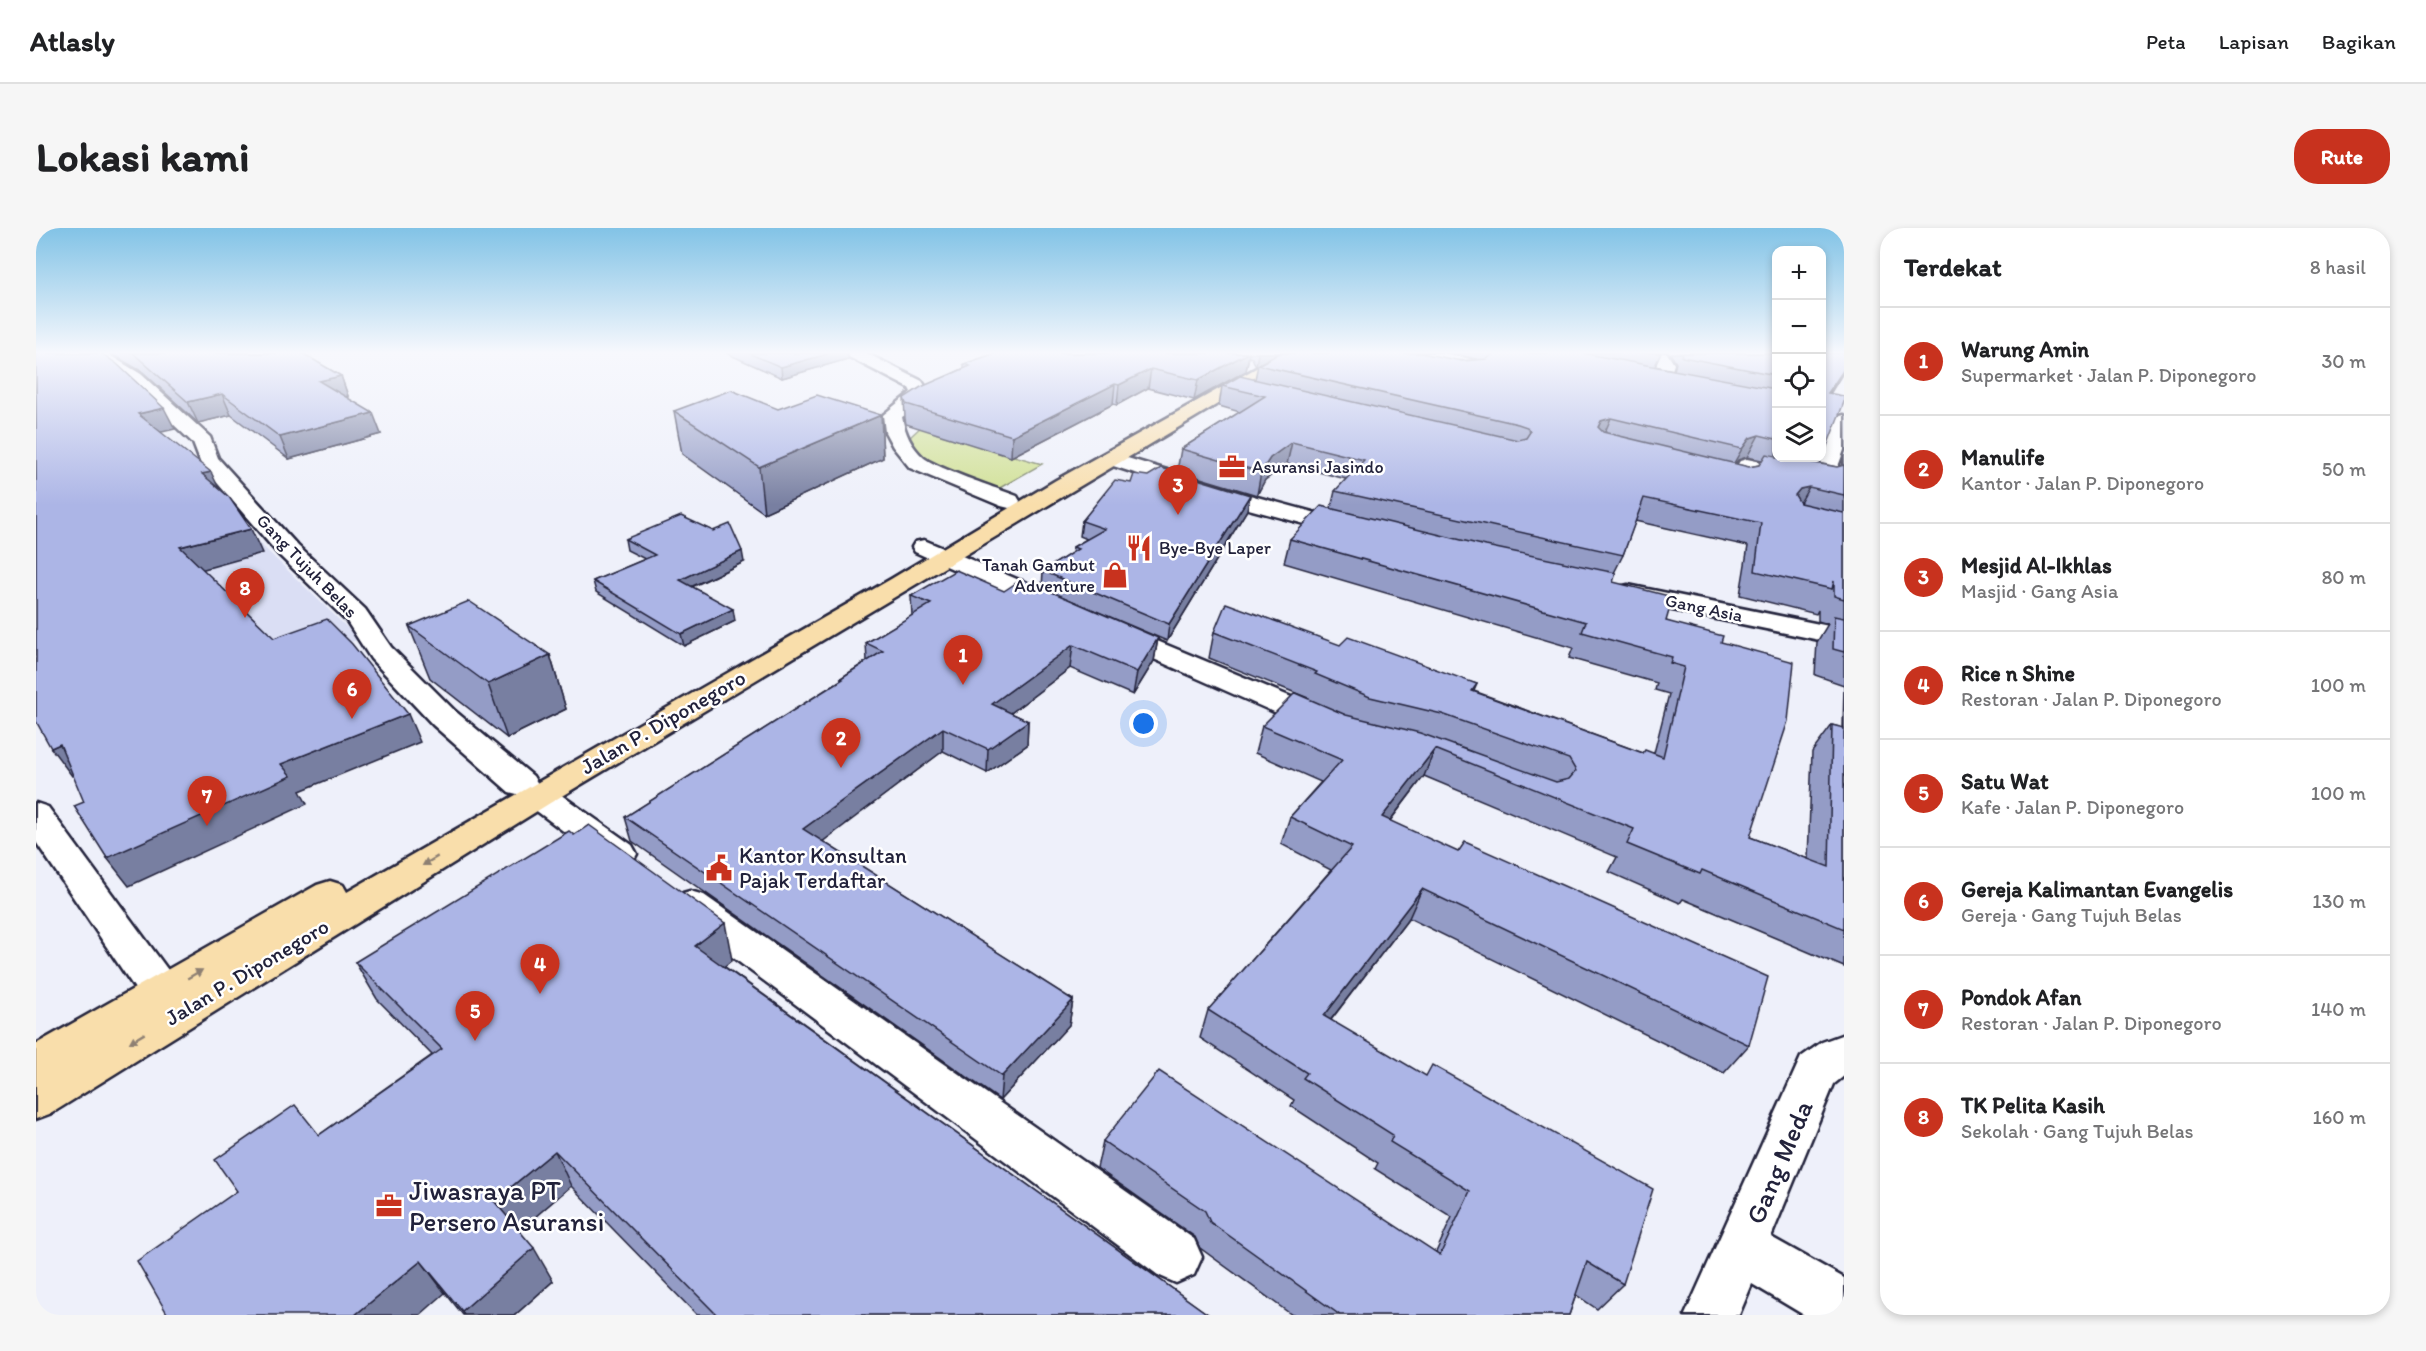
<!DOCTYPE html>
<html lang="id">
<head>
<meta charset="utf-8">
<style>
	:root { --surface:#fff; --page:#f6f6f6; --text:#202124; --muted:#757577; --line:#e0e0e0; --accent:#c8321e }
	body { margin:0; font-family:Itim,sans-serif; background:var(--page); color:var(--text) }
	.controls { position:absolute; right:18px; top:18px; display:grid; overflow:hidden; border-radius:12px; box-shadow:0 3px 9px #0003 }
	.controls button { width:54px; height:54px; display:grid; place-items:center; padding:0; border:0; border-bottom:2px solid var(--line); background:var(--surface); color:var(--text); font:30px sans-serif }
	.you { position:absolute; left:1108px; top:496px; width:21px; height:21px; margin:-15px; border:4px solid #fff; border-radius:50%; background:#1a73e8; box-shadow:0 0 0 9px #1a73e833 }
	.badge { display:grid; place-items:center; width:39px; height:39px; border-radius:50%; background:var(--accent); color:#fff; font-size:20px; font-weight:700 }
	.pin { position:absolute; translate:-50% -50px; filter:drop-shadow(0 2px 3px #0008) }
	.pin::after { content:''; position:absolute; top:32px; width:21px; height:18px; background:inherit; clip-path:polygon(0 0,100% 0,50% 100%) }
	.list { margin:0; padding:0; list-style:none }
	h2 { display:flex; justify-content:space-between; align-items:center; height:78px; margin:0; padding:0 24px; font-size:26px }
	h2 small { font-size:20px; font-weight:400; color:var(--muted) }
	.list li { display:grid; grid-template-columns:39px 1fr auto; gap:18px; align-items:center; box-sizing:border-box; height:108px; padding:0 24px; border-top:2px solid var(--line) }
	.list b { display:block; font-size:22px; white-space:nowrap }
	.list p { margin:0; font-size:20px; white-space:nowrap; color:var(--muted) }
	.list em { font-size:20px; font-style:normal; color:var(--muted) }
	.icon { flex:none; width:33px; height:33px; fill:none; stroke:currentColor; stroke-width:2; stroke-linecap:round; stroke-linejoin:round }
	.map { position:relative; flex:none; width:1808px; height:1087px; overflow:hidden; border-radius:24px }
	header { display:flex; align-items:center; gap:36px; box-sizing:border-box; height:84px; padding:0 30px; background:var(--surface); border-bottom:2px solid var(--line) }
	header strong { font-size:28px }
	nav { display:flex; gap:33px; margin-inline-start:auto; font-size:21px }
	.intro { display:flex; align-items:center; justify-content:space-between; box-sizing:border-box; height:144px; padding:0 36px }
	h1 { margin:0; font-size:42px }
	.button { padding:15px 27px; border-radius:24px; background:var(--accent); color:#fff; font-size:21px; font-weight:700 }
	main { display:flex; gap:36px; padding:0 36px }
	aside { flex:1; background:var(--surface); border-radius:24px; box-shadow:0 3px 9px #0003 }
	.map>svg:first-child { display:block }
	.built { fill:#dadef4 }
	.green { fill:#d0e093; stroke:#798167; stroke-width:1.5 }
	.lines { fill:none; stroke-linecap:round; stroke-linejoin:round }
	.minor-casing { stroke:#22223b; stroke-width:5 }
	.major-casing { stroke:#22223b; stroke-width:5 }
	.minor { fill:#fff; fill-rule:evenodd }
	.major { fill:#f9deab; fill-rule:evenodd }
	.wall { fill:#949cc6; stroke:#22223b; stroke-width:1.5; fill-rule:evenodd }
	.shaded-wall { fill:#787fa1; stroke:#22223b; stroke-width:1.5 }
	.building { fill:#acb5e6; stroke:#22223b; stroke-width:1.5 }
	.oneway { fill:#8e8073 }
	.labels { text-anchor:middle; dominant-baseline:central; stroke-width:5; stroke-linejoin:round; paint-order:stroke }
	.far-poi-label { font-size:18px; fill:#22223b; stroke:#fff; text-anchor:start }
	.far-street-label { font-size:18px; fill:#22223b; stroke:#fff }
	.street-label { font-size:22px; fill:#22223b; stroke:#fff }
	.poi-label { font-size:22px; fill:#22223b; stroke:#fff; text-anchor:start }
	.near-street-label { font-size:27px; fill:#22223b; stroke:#fff }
	.near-poi-label { font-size:27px; fill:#22223b; stroke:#fff; text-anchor:start }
</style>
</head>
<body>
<header>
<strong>Atlasly</strong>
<nav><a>Peta</a><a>Lapisan</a><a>Bagikan</a></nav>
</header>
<div class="intro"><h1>Lokasi kami</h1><a class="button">Rute</a></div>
<main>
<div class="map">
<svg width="1808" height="1087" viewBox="0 0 1808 1087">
	<rect width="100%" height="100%" fill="#eef0fa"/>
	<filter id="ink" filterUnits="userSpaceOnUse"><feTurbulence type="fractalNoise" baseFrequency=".0167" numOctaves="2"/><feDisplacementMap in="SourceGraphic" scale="12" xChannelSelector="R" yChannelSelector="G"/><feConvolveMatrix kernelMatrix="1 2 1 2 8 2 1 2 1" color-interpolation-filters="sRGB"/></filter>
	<g filter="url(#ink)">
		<path class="built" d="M215 307 323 411 182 464 112 334Z"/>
		<path class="green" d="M886 198 901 206 1006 236 962 261 916 246 883 229 872 211Z"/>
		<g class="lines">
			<g class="minor-casing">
				<g id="minor">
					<path d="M50 125H70L105 146 174 209 182 230 262 318 329 381 355 419 419 483 497 548 502 556 514 559 596 617 601 626 596 635 583 639 570 635 490 575 485 567 473 564 397 497 335 431 310 392 244 328 165 236 157 215 93 154Z"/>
					<path d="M809 125H830L886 153 893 164 882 179 866 189C869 205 875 218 887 229 897 239 963 261 981 268L984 273 981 278 973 280 965 278 874 240 857 219 849 204 847 187 875 164 873 160 811 128Z"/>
					<path d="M1379 125H1408L1447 134 1449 138 1447 142 1441 143 1381 128Z"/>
					<path d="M1615 125H1631L1638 136 1631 157H1619L1616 153 1621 135Z"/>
					<path d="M1808 187V222L1795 258 1787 259 1717 245 1709 258 1701 259 1668 251 1665 246 1668 241 1676 240 1696 245 1704 233 1711 231 1779 245 1798 193 1801 189Z"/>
					<path d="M1075 225 1210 266 1325 297 1329 302 1325 307 1317 309 1194 276 1068 235 1065 231 1068 227Z"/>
					<path d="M888 312 1026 370 1030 376 1026 382 1017 384 1008 382 879 324 876 319 879 314Z"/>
					<path d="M1592 357 1808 401V417L1583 371 1579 365 1583 359Z"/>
					<path d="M1078 395 1301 488 1306 495 1301 502 1290 504 1279 502 1068 409 1064 403 1068 397Z"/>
					<path d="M0 575 12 579 140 753 146 765 140 777 125 782 110 777 0 614Z"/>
					<path d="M654 663 668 667 1158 1011 1166 1029 1158 1047 1140 1055 1122 1047 640 687 635 677 640 667Z"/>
					<path d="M1808 806V848L1798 856 1735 1009 1808 1050V1087H1768L1716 1056 1703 1087H1649L1765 829 1786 814Z"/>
				</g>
			</g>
			<g class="major-casing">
				<path id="major" d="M1247 125H1267L514 575 16 885 0 891V816L281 657 294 653 307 657 311 664 855 351 1020 252Z"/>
			</g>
			<use href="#minor" class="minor"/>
			<use href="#major" class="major"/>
		</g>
		<g class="wall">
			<path d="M74 125H266L305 148 312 168H310L345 206 253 231 195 187 162 195 107 144Z"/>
			<path d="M690 125H812V131L746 150Z"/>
			<path d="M960 125H1242L1220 138 1216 130 1213 129 1210 143 1158 172 1112 160 1081 177 1077 176 975 229 870 196 869 190 868 170 928 140V136Z"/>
			<path d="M1416 125H1625L1619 138 1638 142 1640 135 1634 125H1740V230H1785L1782 235 1801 239 1806 238 1808 227V739L1647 671 1644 675 1573 644 1581 629 1388 548 1354 593 1713 817 1688 845 1373 690 1295 792 1587 1056 1561 1081 1540 1067 1533 1087H1256L1164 1020 1159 1009 1061 940 1067 913 1400 1024 1416 989 1339 941 1342 935 1255 878 1258 872 1164 810 1172 782 1295 642 1245 616 1254 589 1285 554 1219 525 1226 498 1272 470 1173 430 1178 404 1304 417 1441 456 1438 463 1607 525H1618L1633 466 1619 462 1621 455 1533 430 1537 420 1248 335 1254 311 1295 280 1299 263 1310 251 1251 236 1229 252 1221 267 1141 243 1145 221 1204 184 1183 178 1186 158 1219 151 1222 137 1444 132ZM1711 229 1726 232 1723 237 1713 239 1699 236 1702 232ZM1599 293 1712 318 1704 367 1780 386 1782 382V393L1792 396 1781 414 1779 447 1808 457 1807 500 1796 497 1776 524 1772 631 1714 609 1685 414 1630 393 1577 354 1578 345 1587 327Z"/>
			<path d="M1785 125H1808V143L1794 166 1790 221 1785 229Z"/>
			<path d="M742 181 845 187 847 230 728 285 646 226 638 183Z"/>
			<path d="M1095 255 1214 267 1211 282 1131 413 1006 360 1007 343 1036 325 1037 319 1051 311 1044 308 1046 293Z"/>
			<path d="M589 311 708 334 656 359 699 393 648 418 560 364 557 353 609 331 591 322Z"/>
			<path d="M968 363 1122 410 1118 433 1097 467 1034 440 975 485 992 493 991 517 951 545 907 523 786 613 1037 772 1033 797 964 872 596 613 589 589 805 452V450L831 433 830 415 876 388 875 368Z"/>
			<path d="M373 398 514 427 530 481 471 510 394 450Z"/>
			<path d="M696 732 688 738 1173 1087H661L535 958 483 1002 517 1053 479 1087H427L283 907 396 827 341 771 319 734Z"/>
		</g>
		<g class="shaded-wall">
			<path d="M795 125H812V131L746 150 745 139Z"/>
			<path d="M1212 125H1213L1210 143 1158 172 1162 152Z"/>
			<path d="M1222 125H1242L1220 138Z"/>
			<path d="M1115 141 1112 160 1081 177 1083 157Z"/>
			<path d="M1808 141V143L1785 178 1792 165Z"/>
			<path d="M305 148 312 168 291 173 283 153Z"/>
			<path d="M1079 156 1077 176 975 229 976 208Z"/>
			<path d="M186 166 195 187 162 195 152 174Z"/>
			<path d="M128 180 139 201 113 207 102 186Z"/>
			<path d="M337 185 345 206 253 231 244 209Z"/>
			<path d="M845 187 847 230 728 285 723 239Z"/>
			<path d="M1575 190 1566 211 1556 214 1565 193Z"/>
			<path d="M1723 207 1711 229 1702 232 1694 242 1706 221 1714 210Z"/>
			<path d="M1256 214 1251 236 1229 252 1221 267 1225 244 1234 230Z"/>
			<path d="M175 244 186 267 166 246Z"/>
			<path d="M1773 259 1760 282 1759 267 1764 261Z"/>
			<path d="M1214 267 1211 282 1131 413 1133 396Z"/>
			<path d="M215 301 226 325 157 344 144 319Z"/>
			<path d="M706 323 708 334 646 363 644 352Z"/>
			<path d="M697 381 699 393 648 418 645 406Z"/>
			<path d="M1122 410 1118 433 1097 467 1101 444Z"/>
			<path d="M1037 417 1034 440 955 500 956 476Z"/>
			<path d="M514 427 530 481 471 510 452 456Z"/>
			<path d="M372 486 384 514 264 563 271 576 93 658 71 630 245 536Z"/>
			<path d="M992 493 991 517 951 545 952 521Z"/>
			<path d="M907 500V523L770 626 767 601Z"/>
			<path d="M24 516 44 544 36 548 15 520Z"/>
			<path d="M1399 521 1388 548 1335 617 1346 589Z"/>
			<path d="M1386 661 1373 690 1276 816 1288 788Z"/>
			<path d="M689 695 696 732 668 755 659 718Z"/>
			<path d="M1037 772 1033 797 964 872 966 848Z"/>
			<path d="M519 923 535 958 478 1007 458 973Z"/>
			<path d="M498 1020 517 1053 479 1087H428L426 1083Z"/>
			<path d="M385 1033 409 1065 384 1087H319Z"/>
		</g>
		<g class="building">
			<path d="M0 125H65L81 136 128 180 102 186 175 244 166 246 193 269 215 301 144 319 238 410 291 391 316 416 372 486 245 536 255 548 71 630 38 578 48 574 24 516 15 520 0 493Z"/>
			<path d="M97 125H266L305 148 283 153 337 185 244 209 186 166 152 174Z"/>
			<path d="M712 125H795L745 139Z"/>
			<path d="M960 125H1212L1162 152 1115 141 1083 157 1079 156 976 208 870 176 868 170 885 159 934 138 928 136Z"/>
			<path d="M1244 125H1385L1426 133 1451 131 1458 125H1546L1740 161V211L1723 207 1714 210 1706 221 1575 190 1565 193 1562 199 1567 204 1713 239 1723 237 1730 226 1740 228V230H1751L1801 239 1808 237V267L1773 259 1764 261 1759 267 1764 275 1808 285V371L1798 368V353L1796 361 1719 343 1725 295 1608 270 1587 327 1299 263 1328 232 1256 214 1234 230 1225 244 1145 221 1229 168 1186 158 1204 148 1482 212 1490 210 1494 204 1491 199 1482 196 1222 137Z"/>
			<path d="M1647 125H1740V147L1646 129Z"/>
			<path d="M1785 125H1808V141L1792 165 1808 168V174L1790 221 1785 220Z"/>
			<path d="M695 162 742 181 781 167 845 187 723 239 638 183Z"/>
			<path d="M1125 240 1214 267 1133 396 1007 343 1042 321 1037 319 1069 301 1046 293 1079 252 1095 255 1098 246 1112 248Z"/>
			<path d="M1285 278 1450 318 1580 345 1577 354 1637 369 1630 393 1687 408 1685 414 1758 434 1752 493 1714 609 1793 639 1796 497 1808 500V701L1666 642 1664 646 1591 616 1598 601 1399 521 1346 589 1422 624 1429 614 1732 749 1713 817 1386 661 1288 788 1390 848 1396 837 1617 961 1587 1056 1551 1034 1533 1087H1304L1174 994 1169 983 1067 913 1123 843 1404 1027 1434 963 1354 914 1357 907 1267 850 1271 845 1172 782 1316 619 1254 589 1306 532 1226 498 1259 465 1310 487 1384 505 1520 554 1533 551 1540 543 1533 531 1406 486 1334 469 1279 446 1281 444 1178 404 1190 375 1304 417 1312 409 1441 456 1436 463 1607 525 1609 522 1627 529 1648 439 1634 435 1636 429 1546 404 1550 394 1254 311Z"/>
			<path d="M645 288 677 303 694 296 706 323 644 352 697 381 645 406 557 353 619 327 589 311Z"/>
			<path d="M920 342 968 363 986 351 1122 410 1101 444 1037 417 956 476 992 493 952 521 907 500 767 601 1037 772 966 848 589 589 807 451 805 450 847 423 830 415 895 376 875 368Z"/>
			<path d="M433 373 514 427 452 456 373 398Z"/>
			<path d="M1798 388 1808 390V424L1797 421Z"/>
			<path d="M553 597 689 695 659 718 1173 1087H681L519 923 458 973 498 1020 426 1083 385 1033 319 1087H132L101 1033 201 963 179 932 259 877 283 907 406 821 319 734 533 603 538 607Z"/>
		</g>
		<defs><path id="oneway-solid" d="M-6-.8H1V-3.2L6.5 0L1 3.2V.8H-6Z" transform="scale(1.5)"/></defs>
		<g class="oneway">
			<use href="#oneway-solid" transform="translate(394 633) rotate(149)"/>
			<use href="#oneway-solid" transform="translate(159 746) rotate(-30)"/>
			<use href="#oneway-solid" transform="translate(101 810) rotate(149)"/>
		</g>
	</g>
	<linearGradient id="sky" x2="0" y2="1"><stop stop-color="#82c3e6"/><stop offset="0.45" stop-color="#f7f8fd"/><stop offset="1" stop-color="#f7f8fd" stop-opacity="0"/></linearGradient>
	<rect width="1808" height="277" fill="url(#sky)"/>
	<defs>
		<g id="office-bare" transform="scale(2.07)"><path d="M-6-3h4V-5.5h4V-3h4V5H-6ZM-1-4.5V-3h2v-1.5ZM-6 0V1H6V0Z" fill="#c8321e" stroke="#fff" stroke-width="2.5" paint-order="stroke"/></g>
		<g id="restaurant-bare" transform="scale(2.07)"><path d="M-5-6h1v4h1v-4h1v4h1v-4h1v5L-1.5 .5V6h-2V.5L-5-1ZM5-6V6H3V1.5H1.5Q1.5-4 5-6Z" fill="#c8321e" stroke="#fff" stroke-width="2.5" paint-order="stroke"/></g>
		<g id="shop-bare" transform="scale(2.07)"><path d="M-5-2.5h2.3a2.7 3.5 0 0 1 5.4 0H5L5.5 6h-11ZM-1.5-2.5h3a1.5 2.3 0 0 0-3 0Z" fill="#c8321e" stroke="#fff" stroke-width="2.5" paint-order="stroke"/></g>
		<g id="civic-bare" transform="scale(2.07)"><path d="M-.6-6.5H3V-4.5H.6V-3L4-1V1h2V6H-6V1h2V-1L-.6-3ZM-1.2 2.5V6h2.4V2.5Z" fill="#c8321e" stroke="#fff" stroke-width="2.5" paint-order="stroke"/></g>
	</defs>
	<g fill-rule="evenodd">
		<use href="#office-bare" x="1196" y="239"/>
		<use href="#restaurant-bare" x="1103" y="320"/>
		<use href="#shop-bare" x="1079" y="347"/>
		<use href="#civic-bare" x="683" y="640"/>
		<use href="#office-bare" x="353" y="978"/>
	</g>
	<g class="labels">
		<g class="far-poi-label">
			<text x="1216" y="239">Asuransi Jasindo</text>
			<text x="1123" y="320">Bye-Bye Laper</text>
			<text x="1059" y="337" text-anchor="end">Tanah Gambut<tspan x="1059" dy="21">Adventure</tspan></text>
		</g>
		<g class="far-street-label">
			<text transform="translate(271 338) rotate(46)">Gang Tujuh Belas</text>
			<text transform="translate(1668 380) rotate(12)">Gang Asia</text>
		</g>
		<g class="street-label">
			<text transform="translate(627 494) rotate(-30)">Jalan P. Diponegoro</text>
			<text transform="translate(211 744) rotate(-31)">Jalan P. Diponegoro</text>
		</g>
		<g class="poi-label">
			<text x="703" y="627">Kantor Konsultan<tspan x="703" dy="25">Pajak Terdaftar</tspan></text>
		</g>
		<g class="near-street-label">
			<text transform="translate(1743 934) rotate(-67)">Gang Meda</text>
		</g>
		<g class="near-poi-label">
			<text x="373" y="962">Jiwasraya PT<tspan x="373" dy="31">Persero Asuransi</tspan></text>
		</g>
	</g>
</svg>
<div class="controls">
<button>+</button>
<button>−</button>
<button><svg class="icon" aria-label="locate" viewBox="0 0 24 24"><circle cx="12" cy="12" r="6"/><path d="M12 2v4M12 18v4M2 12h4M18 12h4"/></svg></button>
<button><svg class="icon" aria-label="layers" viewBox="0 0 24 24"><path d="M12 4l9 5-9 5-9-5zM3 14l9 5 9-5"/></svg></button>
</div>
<div class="you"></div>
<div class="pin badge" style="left:927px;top:457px">1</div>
<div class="pin badge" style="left:805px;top:540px">2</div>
<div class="pin badge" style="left:1142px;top:287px">3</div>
<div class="pin badge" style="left:504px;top:766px">4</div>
<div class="pin badge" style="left:439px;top:813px">5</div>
<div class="pin badge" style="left:316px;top:491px">6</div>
<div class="pin badge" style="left:171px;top:598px">7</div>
<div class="pin badge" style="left:209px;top:390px">8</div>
</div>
<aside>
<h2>Terdekat<small>8 hasil</small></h2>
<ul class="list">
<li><span class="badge">1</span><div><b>Warung Amin</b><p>Supermarket · Jalan P. Diponegoro</p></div><em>30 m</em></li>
<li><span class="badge">2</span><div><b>Manulife</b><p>Kantor · Jalan P. Diponegoro</p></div><em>50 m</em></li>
<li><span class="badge">3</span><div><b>Mesjid Al-Ikhlas</b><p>Masjid · Gang Asia</p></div><em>80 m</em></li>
<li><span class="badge">4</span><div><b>Rice n Shine</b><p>Restoran · Jalan P. Diponegoro</p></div><em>100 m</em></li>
<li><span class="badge">5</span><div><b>Satu Wat</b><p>Kafe · Jalan P. Diponegoro</p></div><em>100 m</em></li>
<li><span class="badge">6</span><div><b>Gereja Kalimantan Evangelis</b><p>Gereja · Gang Tujuh Belas</p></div><em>130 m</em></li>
<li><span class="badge">7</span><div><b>Pondok Afan</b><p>Restoran · Jalan P. Diponegoro</p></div><em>140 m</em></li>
<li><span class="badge">8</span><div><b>TK Pelita Kasih</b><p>Sekolah · Gang Tujuh Belas</p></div><em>160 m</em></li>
</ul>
</aside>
</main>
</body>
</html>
